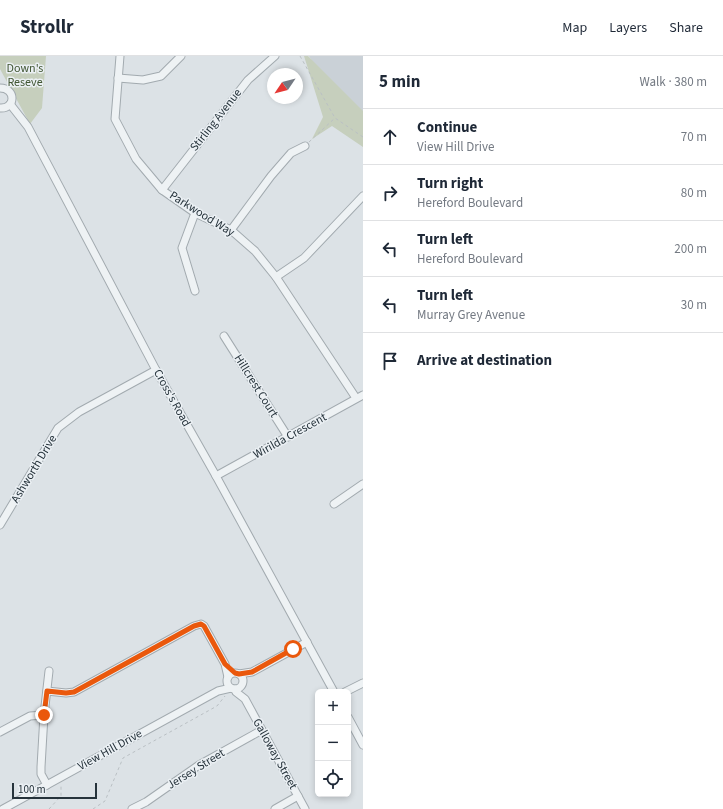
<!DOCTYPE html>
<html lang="en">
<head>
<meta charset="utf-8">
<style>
	:root { --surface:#fff; --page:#f2f2f3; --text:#1f2937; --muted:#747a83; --line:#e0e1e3 }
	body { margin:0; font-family:"Source Sans 3",sans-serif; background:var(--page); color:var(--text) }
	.controls { position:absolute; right:12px; bottom:12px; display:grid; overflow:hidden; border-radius:6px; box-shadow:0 2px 6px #0003 }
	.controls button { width:36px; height:36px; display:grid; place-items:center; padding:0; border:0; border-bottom:1px solid var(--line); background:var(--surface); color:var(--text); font:20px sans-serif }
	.compass { position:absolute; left:267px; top:12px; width:36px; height:36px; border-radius:50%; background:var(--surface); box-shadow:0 2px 6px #0003; rotate:235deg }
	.scale { position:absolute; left:12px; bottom:10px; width:85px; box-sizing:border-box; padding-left:4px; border:2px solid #26333b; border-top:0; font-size:11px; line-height:14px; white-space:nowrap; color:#26333b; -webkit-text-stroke:3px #ebf0f4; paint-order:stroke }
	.stop { position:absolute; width:12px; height:12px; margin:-9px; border:3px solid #ea580c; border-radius:50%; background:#fff }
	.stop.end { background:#ea580c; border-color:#fff; box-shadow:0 1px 4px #0008 }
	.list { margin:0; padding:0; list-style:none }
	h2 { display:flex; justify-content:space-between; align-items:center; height:52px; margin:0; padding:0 16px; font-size:17px }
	h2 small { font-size:13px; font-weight:400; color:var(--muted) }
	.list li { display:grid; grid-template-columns:26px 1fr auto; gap:12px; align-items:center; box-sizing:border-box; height:56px; padding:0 16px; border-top:1px solid var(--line) }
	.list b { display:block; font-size:15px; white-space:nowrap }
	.list p { margin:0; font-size:13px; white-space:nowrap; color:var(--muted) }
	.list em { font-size:13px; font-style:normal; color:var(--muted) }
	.icon { flex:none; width:22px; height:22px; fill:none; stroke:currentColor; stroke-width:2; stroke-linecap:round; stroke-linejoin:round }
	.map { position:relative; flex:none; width:363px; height:753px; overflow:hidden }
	header { display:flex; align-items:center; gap:24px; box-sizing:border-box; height:56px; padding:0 20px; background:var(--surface); border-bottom:1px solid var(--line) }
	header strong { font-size:19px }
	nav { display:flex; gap:22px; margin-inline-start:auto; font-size:14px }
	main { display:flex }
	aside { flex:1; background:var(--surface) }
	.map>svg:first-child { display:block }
	.built { fill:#cad1d7 }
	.green { fill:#c6cfbd }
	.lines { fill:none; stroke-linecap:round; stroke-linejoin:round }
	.minor-casing { stroke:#a2aaaf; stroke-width:9 }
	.path { stroke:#bac0c4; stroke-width:1; stroke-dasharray:3 3; stroke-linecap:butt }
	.minor { stroke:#eef2f4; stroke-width:7 }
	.route { stroke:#ea580c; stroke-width:5 }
	.labels { text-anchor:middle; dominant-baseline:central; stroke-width:3; stroke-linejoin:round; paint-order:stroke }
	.park-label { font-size:12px; fill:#425734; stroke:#ebf0f4 }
	.street-label { font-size:12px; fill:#26333b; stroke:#ebf0f4 }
</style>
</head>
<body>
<header>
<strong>Strollr</strong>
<nav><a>Map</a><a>Layers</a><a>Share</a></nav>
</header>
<main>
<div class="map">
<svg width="363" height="753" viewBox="0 0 363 753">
	<rect width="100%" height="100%" fill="#dce2e6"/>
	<path class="built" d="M309 0H363V76L314 8Z"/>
	<g class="green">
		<path d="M0 0H46L42 52 30 68 0 13Z"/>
		<path d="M304 0H308L363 55V91L332 70 312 83 323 61Z"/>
	</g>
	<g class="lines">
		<g class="minor-casing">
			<g id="minor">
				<path d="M120 0 115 63 136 103 162 134 195 157 231 174 255 195 276 221 356 342"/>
				<path d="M118 22 143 24 161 20 181 0"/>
				<path d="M0 32C16 32 16 53 0 52"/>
				<path d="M10 48 28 71 156 314 216 420 334 636"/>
				<path d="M162 134 248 24 275 0"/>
				<path d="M231 174 271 120 291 97 305 90"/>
				<path d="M276 221 304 202 363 140"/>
				<path d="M195 235 182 192 195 157"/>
				<path d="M224 280 288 381"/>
				<path d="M216 420 363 339"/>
				<path d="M334 448 363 428"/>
				<path d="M0 469 58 372 79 356 156 314"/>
				<circle cx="235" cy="625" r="8"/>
				<path d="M239 618 252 616 307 586"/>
				<path d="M235 633 236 636 245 643 305 753"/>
				<path d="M47 635 66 637 74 636 194 570 201 568 204 570 225 608 228 621"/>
				<path d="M345 636 363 627"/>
				<path d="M348 661 363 689"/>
				<path d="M0 676 30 660 44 659"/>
				<path d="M47 729 41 718V711L44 659 49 615"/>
				<path d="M3 753 218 635 231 632"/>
				<path d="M132 753 146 746 199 709 262 674"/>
				<path d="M275 753 298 740"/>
			</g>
		</g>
		<g class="path">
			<path d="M300 0 335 62 363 81"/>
			<path d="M309 86 335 62"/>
			<path d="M49 753 61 740V729"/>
			<path d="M93 753 105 745 123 702 217 650 225 640"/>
		</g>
		<use href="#minor" class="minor"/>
	</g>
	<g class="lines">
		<path class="route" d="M44 659 47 635 66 637 74 636 194 570 201 568 204 570 225 608 235 617 239 618 252 616 293 593"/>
	</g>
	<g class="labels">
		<g class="park-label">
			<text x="25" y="12">Down's<tspan x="25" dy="14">Reseve</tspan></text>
		</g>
		<g class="street-label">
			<text transform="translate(216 64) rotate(-52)">Stirling Avenue</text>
			<text transform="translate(202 158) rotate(32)">Parkwood Way</text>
			<text transform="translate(256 330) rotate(58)">Hillcrest Court</text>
			<text transform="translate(172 342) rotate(61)">Cross's Road</text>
			<text transform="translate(290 380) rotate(-29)">Wirilda Crescent</text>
			<text transform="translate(34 413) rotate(-59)">Ashworth Drive</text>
			<text transform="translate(110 694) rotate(-29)">View Hill Drive</text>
			<text transform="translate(275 698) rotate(61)">Galloway Street</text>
			<text transform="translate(196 713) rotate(-32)">Jersey Street</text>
		</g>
	</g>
</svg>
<div class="controls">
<button>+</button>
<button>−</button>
<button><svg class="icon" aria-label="locate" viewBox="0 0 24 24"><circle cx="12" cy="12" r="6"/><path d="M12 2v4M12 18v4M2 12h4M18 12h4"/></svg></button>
</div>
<svg class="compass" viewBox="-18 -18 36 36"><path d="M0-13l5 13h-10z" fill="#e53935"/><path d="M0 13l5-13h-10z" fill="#747a83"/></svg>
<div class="scale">100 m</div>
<div class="stop" style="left:293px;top:593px"></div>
<div class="stop end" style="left:44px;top:659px"></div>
</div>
<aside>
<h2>5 min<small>Walk · 380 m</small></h2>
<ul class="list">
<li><svg class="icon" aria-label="ahead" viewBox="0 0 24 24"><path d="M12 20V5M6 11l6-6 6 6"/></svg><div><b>Continue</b><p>View Hill Drive</p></div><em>70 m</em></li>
<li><svg class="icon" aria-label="right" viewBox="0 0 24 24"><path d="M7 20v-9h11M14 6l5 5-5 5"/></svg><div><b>Turn right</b><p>Hereford Boulevard</p></div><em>80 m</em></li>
<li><svg class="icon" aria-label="left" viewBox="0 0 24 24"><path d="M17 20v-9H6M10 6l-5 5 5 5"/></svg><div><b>Turn left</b><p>Hereford Boulevard</p></div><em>200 m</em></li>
<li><svg class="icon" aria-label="left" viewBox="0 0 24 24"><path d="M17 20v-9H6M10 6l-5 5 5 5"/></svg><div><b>Turn left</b><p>Murray Grey Avenue</p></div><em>30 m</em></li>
<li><svg class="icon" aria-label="arrive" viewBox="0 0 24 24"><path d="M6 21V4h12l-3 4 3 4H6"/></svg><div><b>Arrive at destination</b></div></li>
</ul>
</aside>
</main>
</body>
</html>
